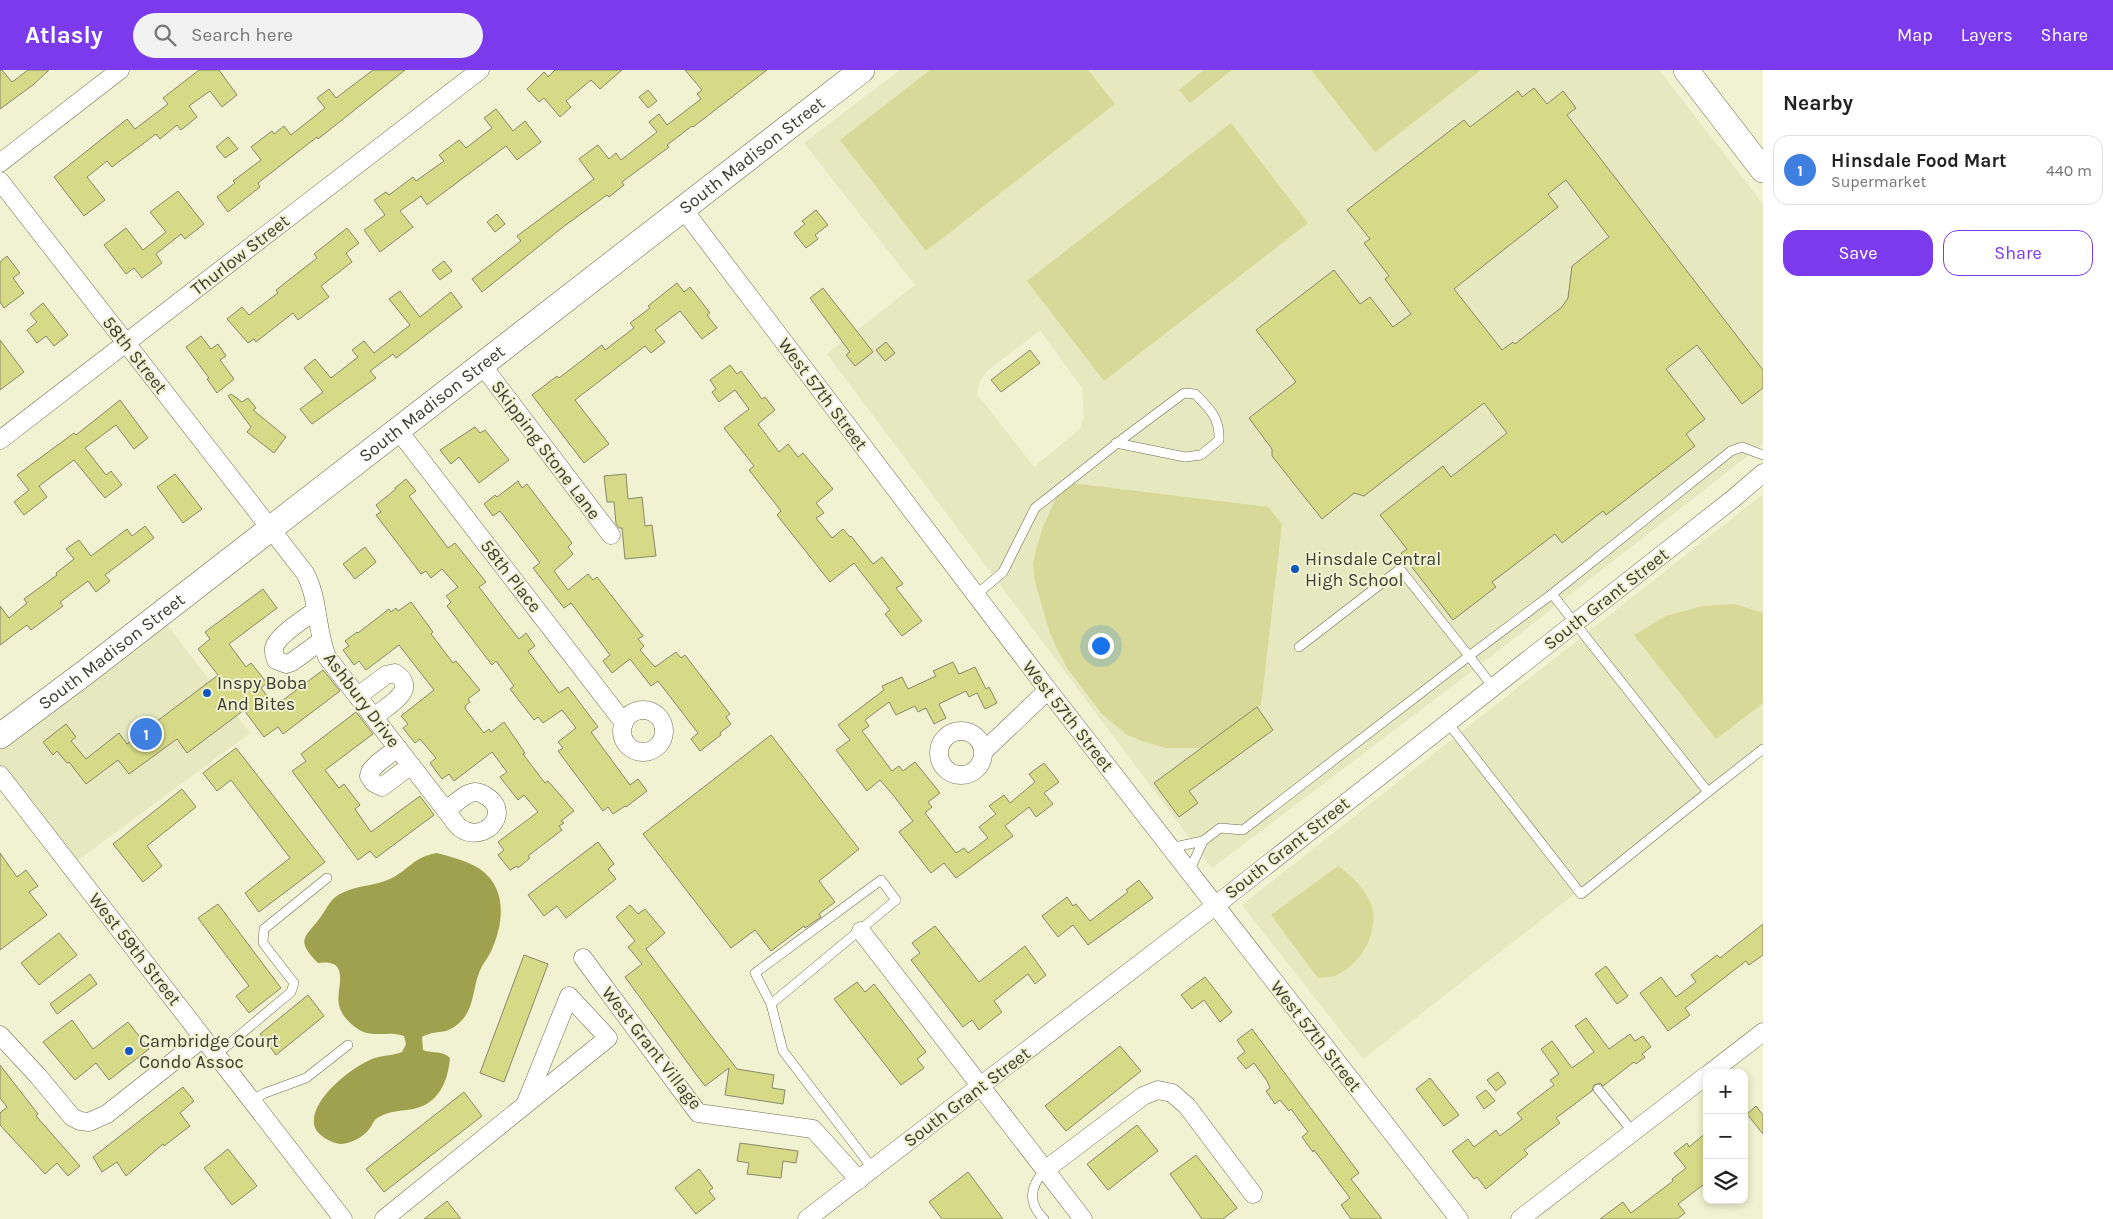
<!DOCTYPE html>
<html lang="en">
<head>
<meta charset="utf-8">
<style>
	:root { --surface:#fff; --page:#f2f2f2; --text:#222; --muted:#767676; --line:#e0e0e0; --accent:#7c3aed }
	body { margin:0; font-family:Karla,sans-serif; background:var(--page); color:var(--text) }
	.controls { position:absolute; right:15px; bottom:15px; display:grid; overflow:hidden; border-radius:10px; box-shadow:0 2px 8px #0003 }
	.controls button { width:45px; height:45px; display:grid; place-items:center; padding:0; border:0; border-bottom:1px solid var(--line); background:var(--surface); color:var(--text); font:25px sans-serif }
	.you { position:absolute; left:1100px; top:575px; width:18px; height:18px; margin:-12px; border:4px solid #fff; border-radius:50%; background:#1a73e8; box-shadow:0 0 0 8px #1a73e833 }
	.badge { display:grid; place-items:center; width:32px; height:32px; border-radius:50%; background:var(--accent); color:#fff; font-size:16px; font-weight:700 }
	.pin { position:absolute; translate:-50% -50%; border:2px solid #fff; box-shadow:0 1px 5px #0006 }
	.list { margin:0; padding:0; list-style:none }
	h2 { display:flex; justify-content:space-between; align-items:center; height:65px; margin:0; padding:0 20px; font-size:21px }
	h2 small { font-size:16px; font-weight:400; color:var(--muted) }
	.list li { display:grid; grid-template-columns:32px 1fr auto; gap:15px; align-items:center; box-sizing:border-box; height:70px; margin:0 10px 10px; padding:0 10px; border:1px solid var(--line); border-radius:15px }
	.list b { display:block; font-size:19px; white-space:nowrap }
	.list p { margin:0; font-size:16px; white-space:nowrap; color:var(--muted) }
	.list em { font-size:16px; font-style:normal; color:var(--muted) }
	.actions { display:flex; gap:10px; padding:15px 20px }
	.actions a { flex:1; padding:11px 0; border:1px solid var(--accent); border-radius:15px; text-align:center; font-size:18px; color:var(--accent) }
	.actions .main { background:var(--accent); color:#fff }
	.icon { flex:none; width:28px; height:28px; fill:none; stroke:currentColor; stroke-width:2; stroke-linecap:round; stroke-linejoin:round }
	.map { position:relative; flex:none; width:1763px; height:1149px; overflow:hidden }
	header { display:flex; align-items:center; gap:30px; box-sizing:border-box; height:70px; padding:0 25px; background:var(--accent); color:#fff }
	header strong { font-size:24px }
	nav { display:flex; gap:28px; margin-inline-start:auto; font-size:18px }
	.search { width:350px; height:45px; background:var(--page); display:flex; align-items:center; gap:12px; box-sizing:border-box; padding:0 18px; border-radius:28px; color:var(--muted); font-size:19px }
	main { display:flex }
	aside { flex:1; background:var(--surface) }
	.map>svg:first-child { display:block }
	.built { fill:#e6e8c0; fill-rule:evenodd }
	.green { fill:#d6d997 }
	.water { fill:#a0a14e }
	.building { fill:#d6d985; stroke:#87886a; fill-rule:evenodd }
	.lines { fill:none; stroke-linecap:round; stroke-linejoin:round }
	.lane-casing { stroke:#6b6c4f; stroke-width:10 }
	.street-casing { stroke:#6b6c4f; stroke-width:19 }
	.secondary-casing { stroke:#6b6c4f; stroke-width:26 }
	.lane { stroke:#fff; stroke-width:9 }
	.street { stroke:#fff; stroke-width:18 }
	.secondary { stroke:#fff; stroke-width:25 }
	.poi-dot { fill:#1157c1; stroke:#f0f2d1; stroke-width:2 }
	.labels { text-anchor:middle; dominant-baseline:central; stroke-width:4; stroke-linejoin:round; paint-order:stroke }
	.street-label { font-size:18px; fill:#3b3c2f; stroke:#f0f2d1 }
	.poi-label { font-size:18px; fill:#3b3c2f; stroke:#f0f2d1; text-anchor:start }
</style>
</head>
<body>
<header>
<strong>Atlasly</strong>
<div class="search"><svg class="icon" aria-label="search" viewBox="0 0 24 24"><circle cx="10" cy="10" r="6"/><path d="M15 15l6 6"/></svg>Search here</div>
<nav><a>Map</a><a>Layers</a><a>Share</a></nav>
</header>
<main>
<div class="map">
<svg width="1763" height="1149" viewBox="0 0 1763 1149">
	<rect width="100%" height="100%" fill="#f0f2d1"/>
	<g class="built">
		<path d="M900 0H1659L1763 134V374L1471 602 1212 798 827 284 915 215 804 73ZM1040 260 1082 318 1084 347 1080 359 1034 397 977 324 979 313 986 302Z"/>
		<path d="M1763 424V677L1363 989 1242 835Z"/>
		<path d="M157 542 250 663 70 796 0 705V665Z"/>
	</g>
	<g class="green">
		<path d="M930 0H1088L1115 34 926 181 840 70Z"/>
		<path d="M1204 0H1232L1190 33 1179 20Z"/>
		<path d="M1313 0H1481L1375 82 1312 1Z"/>
		<path d="M1231 53 1308 153 1104 311 1027 211Z"/>
		<path d="M1063 412 1268 437 1282 454 1261 635 1203 678H1166L1142 671 1127 665 1102 644 1067 598 1056 577 1049 560 1035 512 1033 494 1036 479 1043 457Z"/>
		<path d="M1735 534 1763 543V633L1716 669 1634 565 1666 546 1702 536Z"/>
		<path d="M1338 796C1351 805 1365 819 1371 834 1380 861 1362 893 1337 905 1332 907 1324 907 1318 908L1271 845Z"/>
	</g>
	<path class="water" d="M437 783C451 787 468 791 480 799 507 818 504 852 492 879 489 887 482 894 479 903 473 918 474 936 463 949 446 968 437 958 422 967L423 980C433 984 442 980 450 988 448 1011 439 1034 413 1039 402 1041 389 1041 379 1047 374 1049 373 1054 370 1058 364 1067 350 1074 340 1074 331 1073 319 1066 315 1058 306 1032 352 997 372 989 382 985 392 986 402 982L406 974 404 966C389 960 372 969 358 959 350 954 341 945 339 935 335 920 353 888 318 893 293 868 307 867 322 845 328 836 331 828 342 823 357 815 375 816 390 809 409 800 413 787 437 783Z"/>
	<g class="building">
		<path d="M0 0H2L12 12 28 0H49L33 15 0 39Z"/>
		<path d="M199 0H219L237 25 222 37 210 21 189 36 197 47 181 60 177 55 160 69 156 64 112 97 107 91 87 107 105 130 84 146 54 107 127 49 135 59 168 34 163 28Z"/>
		<path d="M373 0H405L318 69 317 67 258 113 260 117 228 142 217 127 235 113 233 111 261 90 251 77 272 61 274 64 284 56 291 65 325 38 317 28 329 19 336 28Z"/>
		<path d="M555 0H622L600 19 591 10 566 31 571 37 560 47 544 28 539 32 527 19 544 2 548 7Z"/>
		<path d="M685 0H767L693 57 692 56 667 75 669 77 622 112 624 115 609 127 607 125 563 157 482 222 472 209 521 171 517 166 594 109 579 89 598 75 609 89 616 83 621 90 657 62 649 52 659 44 667 55 701 29 697 24 702 20Z"/>
		<path d="M1534 18 1547 34 1563 21 1576 38 1567 45 1763 300V318L1742 334 1697 275 1666 299 1705 349 1686 364 1695 376 1606 445 1603 441 1562 473 1555 464 1492 512 1496 517 1453 550 1401 483 1407 479 1380 445 1443 396 1451 407 1507 363 1484 333 1364 426 1354 423 1322 449 1272 386V379L1249 348 1296 312 1256 260 1334 200 1360 234 1370 227 1393 257 1411 244 1385 209 1389 206 1364 173 1370 169 1347 140 1464 50 1470 57 1518 21 1522 27ZM1566 110 1609 167 1572 196 1568 228 1562 237 1515 274 1513 272 1502 280 1454 219 1558 137 1548 124Z"/>
		<path d="M648 20 657 31 648 38 639 27Z"/>
		<path d="M496 39 513 61 525 51 541 72 517 90 506 76 427 135 421 126 400 141 413 157 380 182 364 160 385 145 374 130 386 122 389 125 413 107 416 111 444 91 439 85 459 70 466 78 492 58 484 48Z"/>
		<path d="M228 67 238 79 225 88 216 77Z"/>
		<path d="M178 121 204 154 185 169 181 164 156 184 162 193 142 208 134 198 126 204 104 175 126 158 143 180 166 162 150 142Z"/>
		<path d="M816 140 828 155 815 165 818 169 806 178 794 163 805 154 802 151Z"/>
		<path d="M497 144 505 154 495 162 487 152Z"/>
		<path d="M347 158 359 173 346 183 352 192 321 216 329 227 298 250 293 243 256 272 254 269 248 273 227 249 242 237 249 245 278 223 276 220 317 188 314 184Z"/>
		<path d="M7 186 20 203 13 208 24 223 4 238 0 232V192Z"/>
		<path d="M444 191 452 201 440 210 432 200Z"/>
		<path d="M677 213 684 222 690 217 710 243 707 245 717 258 702 269 680 241 655 260 665 272 651 283 645 276 575 330 609 374 584 393 532 325 557 306 559 308 602 275 605 280 634 258 630 253 650 238 648 236Z"/>
		<path d="M823 218 873 282 855 296 846 285 850 282 810 228Z"/>
		<path d="M400 221 420 247 451 222 462 237 396 288 393 284 370 301 376 308 312 354 300 339 323 322 304 298 315 289 331 308 358 287 352 280 364 271 374 283 410 255 389 229Z"/>
		<path d="M43 233 68 265 54 276 46 266 37 273 27 260 37 252 30 244Z"/>
		<path d="M201 266 211 279 218 274 226 286 220 290 234 309 217 323 207 309 209 308 186 277Z"/>
		<path d="M0 270 24 302 0 320Z"/>
		<path d="M886 272 895 283 885 291 876 280Z"/>
		<path d="M1030 280 1040 293 1001 322 991 310Z"/>
		<path d="M730 295 737 304 741 301 762 329 765 327 775 340 758 354 779 382 788 374 798 387 803 383 833 419 816 433 824 443 816 448 832 468 843 459 850 467 851 466 873 494 882 487 903 514 896 518 922 551 902 566 885 544 890 540 854 493 830 512 777 445 781 441 749 400 754 396 724 358 749 339 735 320 719 332 712 322 716 319 710 310Z"/>
		<path d="M231 324 242 332 248 328 256 338 253 340 286 367 274 383 247 362 251 357 228 326Z"/>
		<path d="M120 330 148 368 134 379 116 355 85 378 106 405 111 401 122 415 105 428 74 390 39 416 47 427 24 445 14 432 29 420 17 405 74 363 76 365Z"/>
		<path d="M475 357 480 363 485 360 509 390 479 413 459 387 451 394 440 380Z"/>
		<path d="M175 404 202 439 183 453 157 417Z"/>
		<path d="M626 404 628 429 642 427 645 456 652 455 656 486 625 489 622 458H619L616 454 614 432H607L604 406Z"/>
		<path d="M406 409 416 421 409 426 448 478 455 473 486 512 479 517 519 569 526 563 535 576 528 581 559 623 568 617 598 657 591 662 630 715 638 709 647 721 626 737 625 736 613 744 608 737 603 741 558 681 563 678 558 672 576 658 562 640 543 653 538 647 534 650 510 619 514 616 496 591 492 595 447 536 451 532 446 526 458 517 442 499 431 508 426 501 421 504 376 445 381 442 376 435 396 419 395 418Z"/>
		<path d="M518 411 522 418 527 414 572 473 568 477 573 484 554 501 568 520 588 504 593 510 597 507 643 566 638 569 644 576 640 580 655 597 676 582 681 588 685 585 730 644 726 647 731 654 720 663 721 665 700 681 691 669 698 663 658 611 651 616 630 589 612 603 603 591 610 585 571 533 564 538 533 498 540 493 500 441 493 446 484 434 495 425 497 427Z"/>
		<path d="M145 456 154 468 105 505 110 511 96 522 88 511 60 532 63 536 31 560 27 555 0 575V536L9 548 27 533 24 529 57 505 56 503 74 489 66 479 79 470 91 486 127 459 132 466Z"/>
		<path d="M365 477 376 492 355 509 343 494Z"/>
		<path d="M263 519 277 538 229 574 246 597 251 593 267 613 261 618 275 636 323 600 340 621 283 664 278 657 264 667 244 640 187 683 177 669 129 704 118 690 86 714 69 692 67 693 57 681 53 685 43 672 66 654 76 667 71 671 86 689 119 663 127 674 218 605 198 579 210 569 205 562Z"/>
		<path d="M411 532 433 562 431 564 453 593 456 591 480 620 468 629 470 632 465 636 466 640 484 663 489 659 491 662 504 652 525 683 523 684 545 713 548 711 574 741 561 751 564 753 559 756 562 760 528 786 530 788 518 798 517 796 510 800 498 785 504 780 498 772 538 742 524 725 518 730 500 707 507 702 492 682 454 711 449 704 442 709 430 693 436 688 420 669 415 673 403 658 408 654 401 646 434 620 399 575 366 600 359 591 354 595 343 580 349 576 345 571 357 562 358 563 389 539 391 542 396 538 398 541Z"/>
		<path d="M953 592 959 604 975 597 986 619 989 617 997 633 985 639 977 623 969 627 966 621 939 634 946 648 934 654 926 638 918 642 915 636 896 645 889 632 865 650 869 656 862 661 892 701 899 696 903 701 915 692 932 713 940 723 928 732 932 737 925 743 956 783 964 778 968 783 988 768 979 757 996 744 989 736 1004 725 1010 733 1035 712 1029 704 1044 693 1059 712 1044 723 1053 734 1036 747 1029 737 1005 756 1013 766 956 808 944 793 931 803 899 762 913 751 893 725 880 710 867 721 836 680 850 670 838 655 884 620 882 616 902 607 908 619 936 606 933 601Z"/>
		<path d="M1257 637 1273 660 1189 721 1198 733 1179 747 1154 713Z"/>
		<path d="M356 642 373 664 325 700 339 718 344 714 360 735 355 739 371 762 420 726 434 745 376 788 370 781 358 790 292 701 306 691 301 684Z"/>
		<path d="M771 665 859 779 819 811 835 832 819 844 821 847 805 858 804 856 771 881 755 860 731 878 643 764Z"/>
		<path d="M236 678 325 792 259 842 245 823 290 788 231 710 217 721 203 703Z"/>
		<path d="M182 719 196 737 147 776 162 796 143 812 113 774Z"/>
		<path d="M598 772 614 794 608 799 616 809 566 848 557 836 544 846 528 825Z"/>
		<path d="M0 783 17 807 26 800 38 816 29 822 47 845 0 880Z"/>
		<path d="M1139 810 1153 828 1088 875 1073 855 1058 867 1042 846 1067 827 1073 836 1076 834 1090 851 1128 822 1126 820Z"/>
		<path d="M218 834 281 918 249 943 236 926 249 916 198 848Z"/>
		<path d="M630 835 638 844 645 839 665 863 646 879 703 955 737 999 774 1005 772 1018 785 1020 783 1034 725 1025 729 998 705 1016 698 1007 625 907 642 894 628 877 635 871 616 847Z"/>
		<path d="M1763 854V885L1749 895 1746 891 1685 938 1690 945 1668 961 1640 923 1661 907 1676 927 1696 912 1691 905 1717 885 1720 888Z"/>
		<path d="M935 856 979 912 1025 876 1046 905 1035 914 1028 904 994 931 1002 942 979 960 972 950 963 957 911 890 920 883 912 873Z"/>
		<path d="M59 863 77 885 39 915 21 893Z"/>
		<path d="M524 885 548 894 504 1012 480 1003Z"/>
		<path d="M1606 896 1628 926 1617 934 1595 904Z"/>
		<path d="M90 904 97 914 57 944 50 934Z"/>
		<path d="M1205 907 1232 942 1220 952 1204 930 1192 939 1181 925Z"/>
		<path d="M857 912 865 922 874 914 926 982 917 989 924 998 901 1015 834 929Z"/>
		<path d="M308 925 324 946 276 985 260 964Z"/>
		<path d="M1586 948 1609 979 1630 964 1635 971 1643 966 1651 977 1642 984 1645 987 1636 994 1634 992 1603 1016 1600 1013 1594 1015 1592 1021 1556 1048 1560 1053 1524 1080 1528 1084 1486 1119 1477 1107 1474 1109 1452 1081 1468 1069 1474 1077 1496 1060 1500 1066 1522 1049 1517 1043 1554 1015 1550 1010 1559 1004 1541 979 1552 971 1572 998 1594 982 1575 956Z"/>
		<path d="M72 950 93 979 128 952 149 979 109 1010 96 993 75 1010 43 972Z"/>
		<path d="M1252 959 1359 1103 1351 1109 1382 1149H1351L1341 1135 1350 1128 1314 1080 1313 1082 1302 1067 1308 1062 1291 1039 1289 1041 1280 1030 1275 1034 1266 1021 1270 1018 1267 1011 1254 993 1246 999 1237 988 1245 982 1237 970Z"/>
		<path d="M1120 976 1141 1001 1066 1061 1045 1036Z"/>
		<path d="M0 995 38 1044 36 1046 80 1096 68 1106 57 1093 45 1104 0 1055V1043L7 1037 0 1028Z"/>
		<path d="M1498 1002 1506 1013 1496 1021 1487 1010Z"/>
		<path d="M1430 1008 1459 1045 1444 1056 1416 1019Z"/>
		<path d="M183 1017 194 1031 180 1043 190 1056 164 1076 163 1074 126 1106 117 1092 102 1102 93 1087Z"/>
		<path d="M1486 1020 1495 1031 1484 1039 1476 1027Z"/>
		<path d="M464 1022 482 1046 384 1122 366 1099Z"/>
		<path d="M1756 1036 1763 1045V1064L1747 1044Z"/>
		<path d="M1137 1055 1158 1081 1108 1120 1087 1094Z"/>
		<path d="M1707 1062V1112L1678 1134 1685 1143 1677 1149H1600L1623 1132 1631 1143 1673 1111 1672 1109 1686 1098 1674 1083 1687 1073 1689 1077Z"/>
		<path d="M740 1073 798 1081 796 1093 783 1091 781 1108 747 1104 749 1093 737 1091Z"/>
		<path d="M228 1079 257 1116 232 1135 204 1098Z"/>
		<path d="M1196 1085 1237 1138 1223 1149H1202L1170 1104Z"/>
		<path d="M699 1099 713 1118 709 1121 715 1129 696 1144 675 1118Z"/>
		<path d="M968 1102 1003 1149H942L929 1132Z"/>
		<path d="M447 1131 461 1149H424Z"/>
	</g>
	<g class="lines">
		<g class="lane-casing">
			<g id="lane">
				<path d="M976 525 1003 502 1035 438 1125 367 1184 323 1195 324C1210 339 1220 348 1219 370L1201 385 1185 387 1116 373"/>
				<path d="M1299 577 1400 499 1469 586 1552 524 1731 381 1742 377 1763 385"/>
				<path d="M1448 653 1581 824 1708 722 1552 524"/>
				<path d="M1708 722 1763 679"/>
				<path d="M1203 771 1220 758 1243 760 1469 586 1493 617"/>
				<path d="M1170 778 1203 771 1189 802"/>
				<path d="M771 934 755 903 881 810 896 830 771 934 783 981 873 1099"/>
				<path d="M216 985 291 922 294 913 263 873 264 859 327 808"/>
				<path d="M1598 1019 1633 1062"/>
				<path d="M251 1031 265 1023 306 1008 348 975"/>
				<path d="M1044 1149C1027 1133 1030 1116 1045 1100"/>
			</g>
		</g>
		<g class="street-casing">
			<g id="street">
				<path d="M0 93 120 0"/>
				<path d="M0 111 305 503C319 529 316 560 327 587L448 743C452 748 455 754 460 758 483 774 511 745 489 728 485 725 480 722 475 722 464 723 454 735 446 741"/>
				<path d="M683 139 1048 620 1459 1149"/>
				<path d="M482 295 611 465"/>
				<path d="M398 360 624 653"/>
				<path d="M0 370 480 0"/>
				<path d="M316 540C306 548 277 565 274 578 273 582 275 586 276 590L286 594 292 592 321 571"/>
				<path d="M358 626 386 605 395 603C420 620 388 635 374 647"/>
				<circle cx="643" cy="661" r="21"/>
				<circle cx="961" cy="683" r="22"/>
				<path d="M398 678 379 692 371 700 369 706 374 713 382 717 411 695"/>
				<path d="M984 681 1048 620"/>
				<path d="M0 705 343 1149"/>
				<path d="M861 861 1083 1149"/>
				<path d="M583 888 698 1043 813 1059 859 1110"/>
				<path d="M0 965 38 1006 72 1047 80 1051 89 1052 107 1044 203 968"/>
				<path d="M1710 1003 1763 962"/>
				<path d="M1045 1100 1143 1026 1158 1020 1172 1023 1187 1036 1253 1124"/>
				<path d="M384 1149 608 968 569 926 525 1035"/>
				<path d="M807 1149 1202 846 1734 428 1763 403"/>
				<path d="M1520 1149 1707 1005"/>
			</g>
		</g>
		<g class="secondary-casing">
			<g id="secondary">
				<path d="M1686 0 1763 100"/>
				<path id="s1" d="M0 666 87 601 862 0"/>
			</g>
		</g>
		<use href="#lane" class="lane"/>
		<use href="#street" class="street"/>
		<use href="#secondary" class="secondary"/>
	</g>
	<g class="poi-dot">
		<circle cx="1295" cy="499" r="5"/>
		<circle cx="207" cy="623" r="5"/>
		<circle cx="129" cy="981" r="5"/>
	</g>
	<g class="labels">
		<g class="street-label">
			<text stroke="none"><textPath href="#s1" startOffset="950">South Madison Street</textPath></text>
			<text transform="translate(240 185) rotate(-38)">Thurlow Street</text>
			<text transform="translate(135 285) rotate(52)">58th Street</text>
			<text transform="translate(823 324) rotate(53)">West 57th Street</text>
			<text stroke="none"><textPath href="#s1" startOffset="545">South Madison Street</textPath></text>
			<text transform="translate(546 380) rotate(53)">Skipping Stone Lane</text>
			<text transform="translate(511 506) rotate(52)">58th Place</text>
			<text transform="translate(1606 529) rotate(-38)">South Grant Street</text>
			<text stroke="none"><textPath href="#s1" startOffset="140">South Madison Street</textPath></text>
			<text transform="translate(362 630) rotate(53)">Ashbury Drive</text>
			<text transform="translate(1068 646) rotate(52)">West 57th Street</text>
			<text transform="translate(1287 778) rotate(-38)">South Grant Street</text>
			<text transform="translate(135 879) rotate(52)">West 59th Street</text>
			<text transform="translate(1316 966) rotate(52)">West 57th Street</text>
			<text transform="translate(652 978) rotate(52)">West Grant Village</text>
			<text transform="translate(967 1027) rotate(-37)">South Grant Street</text>
		</g>
		<g class="poi-label">
			<text x="1305" y="489">Hinsdale Central<tspan x="1305" dy="21">High School</tspan></text>
			<text x="217" y="613">Inspy Boba<tspan x="217" dy="21">And Bites</tspan></text>
			<text x="139" y="971">Cambridge Court<tspan x="139" dy="21">Condo Assoc</tspan></text>
		</g>
	</g>
</svg>
<div class="controls">
<button>+</button>
<button>−</button>
<button><svg class="icon" aria-label="layers" viewBox="0 0 24 24"><path d="M12 4l9 5-9 5-9-5zM3 14l9 5 9-5"/></svg></button>
</div>
<div class="you"></div>
<div class="pin badge" style="left:146px;top:664px;background:#3f7fe0">1</div>
</div>
<aside>
<h2>Nearby<small></small></h2>
<ul class="list">
<li><span class="badge" style="background:#3f7fe0">1</span><div><b>Hinsdale Food Mart</b><p>Supermarket</p></div><em>440 m</em></li>
</ul>
<div class="actions"><a class="main">Save</a><a>Share</a></div>
</aside>
</main>
</body>
</html>
